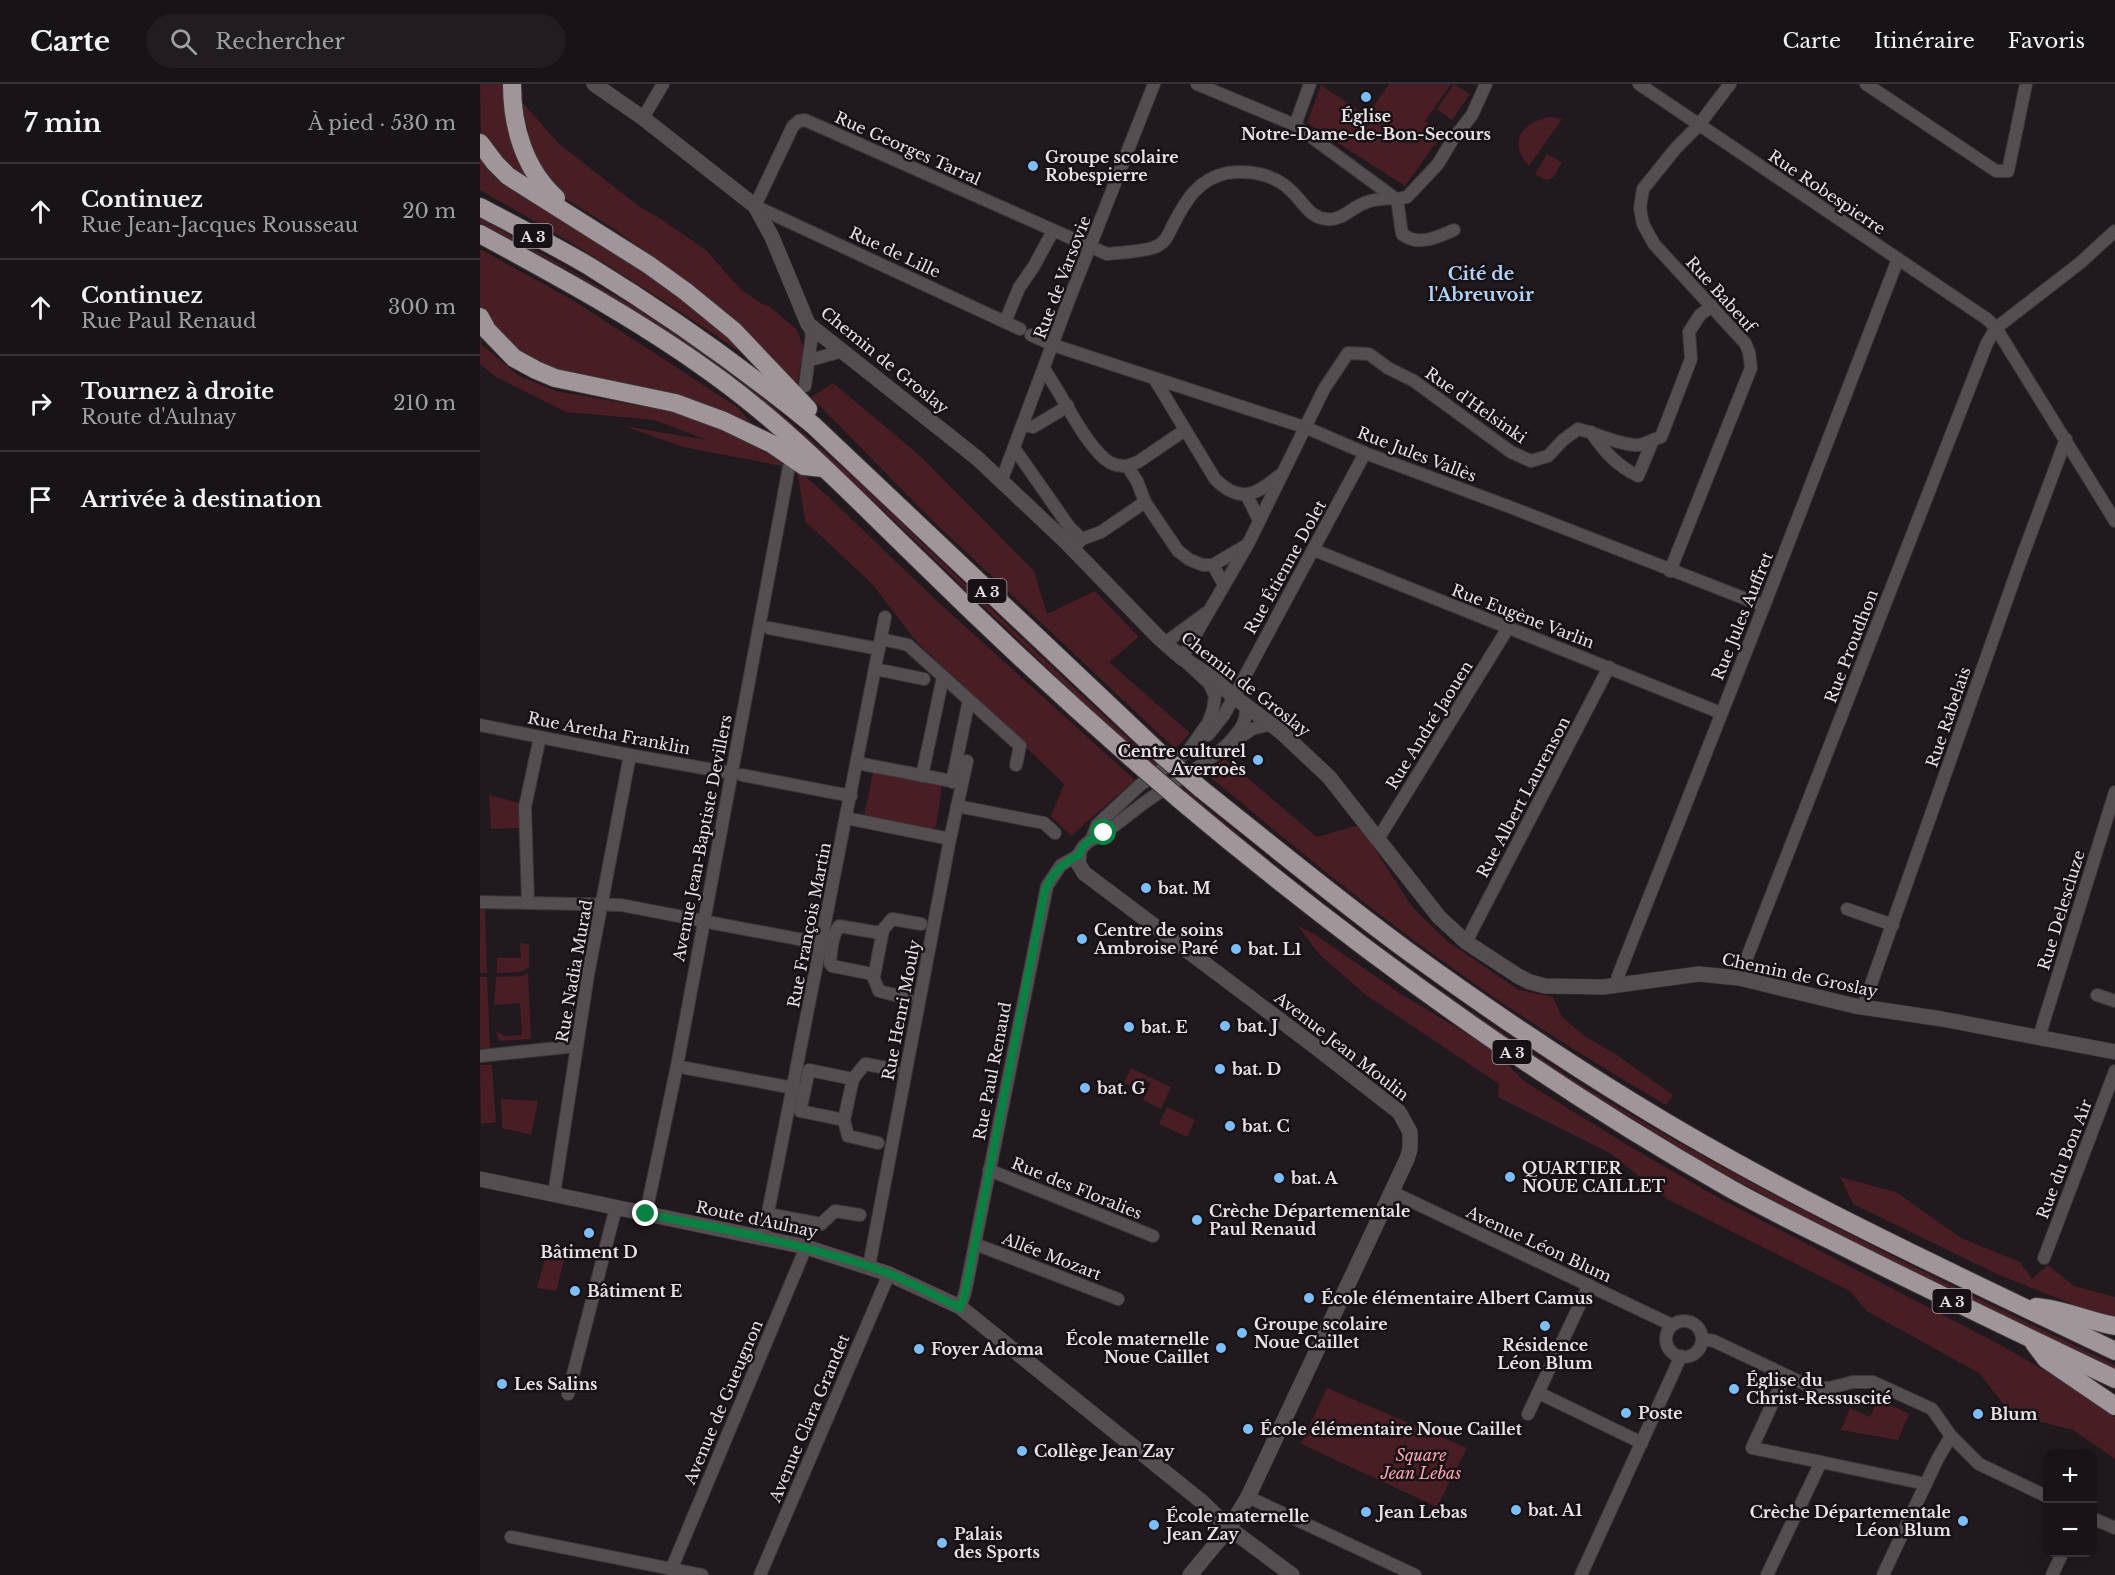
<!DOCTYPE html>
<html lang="fr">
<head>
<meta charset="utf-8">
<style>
	:root { --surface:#181316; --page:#211c1f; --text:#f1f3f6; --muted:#9f9ea1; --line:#363235 }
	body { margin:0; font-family:"Libre Baskerville",serif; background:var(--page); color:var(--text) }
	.controls { position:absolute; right:18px; bottom:18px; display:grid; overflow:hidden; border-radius:12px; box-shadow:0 6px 24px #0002 }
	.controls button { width:54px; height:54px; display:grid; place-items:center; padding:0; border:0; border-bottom:2px solid var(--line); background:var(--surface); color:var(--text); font:30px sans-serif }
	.stop { position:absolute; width:18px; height:18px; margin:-14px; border:4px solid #0b8043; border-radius:50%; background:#fff }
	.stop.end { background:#0b8043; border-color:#fff; box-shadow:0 2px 6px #0008 }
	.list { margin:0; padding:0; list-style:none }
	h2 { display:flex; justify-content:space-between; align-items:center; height:78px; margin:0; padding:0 24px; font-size:26px }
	h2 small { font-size:20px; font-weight:400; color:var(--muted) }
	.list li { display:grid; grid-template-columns:39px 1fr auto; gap:18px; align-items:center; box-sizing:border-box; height:96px; padding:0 24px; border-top:2px solid var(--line) }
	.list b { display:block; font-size:22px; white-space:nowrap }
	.list p { margin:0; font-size:20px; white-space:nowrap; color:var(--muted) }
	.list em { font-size:20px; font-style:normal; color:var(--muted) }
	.icon { flex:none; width:33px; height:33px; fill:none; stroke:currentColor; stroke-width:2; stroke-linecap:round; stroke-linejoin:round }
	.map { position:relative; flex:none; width:1635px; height:1491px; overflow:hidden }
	header { display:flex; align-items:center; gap:36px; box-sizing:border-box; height:84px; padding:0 30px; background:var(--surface); border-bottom:2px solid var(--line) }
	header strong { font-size:28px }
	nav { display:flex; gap:33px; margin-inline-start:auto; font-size:21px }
	.search { width:420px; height:54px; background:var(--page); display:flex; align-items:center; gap:15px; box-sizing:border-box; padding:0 21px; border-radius:33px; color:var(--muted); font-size:22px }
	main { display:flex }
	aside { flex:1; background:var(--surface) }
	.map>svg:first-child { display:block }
	.green { fill:#491d24 }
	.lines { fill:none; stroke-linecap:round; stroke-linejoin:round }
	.minor-casing { stroke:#3c353a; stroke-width:14 }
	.tertiary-casing { stroke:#3c353a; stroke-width:16 }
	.motorway-casing { stroke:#3c353a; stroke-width:20 }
	.minor { stroke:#534e50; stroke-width:12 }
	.tertiary { stroke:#534e50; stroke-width:15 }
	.motorway { stroke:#a09599; stroke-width:18 }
	.motorway-bridge-casing { stroke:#3c353a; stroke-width:20; stroke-linecap:butt }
	.motorway-bridge { stroke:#a09599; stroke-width:18 }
	.route { stroke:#0b8043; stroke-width:8 }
	.poi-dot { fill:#7cbef9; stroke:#171015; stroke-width:2 }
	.labels { text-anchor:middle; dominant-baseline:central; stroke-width:5; stroke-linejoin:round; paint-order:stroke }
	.shield { fill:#171015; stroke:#a9a3a7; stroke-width:1.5 }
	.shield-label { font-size:15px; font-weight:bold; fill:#e7e2e5 }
	.poi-label { font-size:16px; font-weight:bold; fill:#e7e2e5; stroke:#171015; text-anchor:start }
	.street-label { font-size:16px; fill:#e7e2e5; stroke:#171015 }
	.park-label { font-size:16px; font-style:italic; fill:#fea4ad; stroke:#171015 }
	.neighbourhood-label { font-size:18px; font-weight:bold; fill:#b0d3f5; stroke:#171015 }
</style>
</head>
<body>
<header>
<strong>Carte</strong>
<div class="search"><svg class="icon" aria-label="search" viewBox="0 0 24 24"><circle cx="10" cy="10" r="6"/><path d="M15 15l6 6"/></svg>Rechercher</div>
<nav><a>Carte</a><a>Itinéraire</a><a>Favoris</a></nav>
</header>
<main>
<aside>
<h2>7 min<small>À pied · 530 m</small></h2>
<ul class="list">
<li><svg class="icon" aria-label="ahead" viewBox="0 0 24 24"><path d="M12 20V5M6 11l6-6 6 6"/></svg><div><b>Continuez</b><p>Rue Jean-Jacques Rousseau</p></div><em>20 m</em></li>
<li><svg class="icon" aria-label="ahead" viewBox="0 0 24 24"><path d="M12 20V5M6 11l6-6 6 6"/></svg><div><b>Continuez</b><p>Rue Paul Renaud</p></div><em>300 m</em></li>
<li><svg class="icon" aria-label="right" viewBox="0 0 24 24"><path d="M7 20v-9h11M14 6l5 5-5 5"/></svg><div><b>Tournez à droite</b><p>Route d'Aulnay</p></div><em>210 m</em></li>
<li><svg class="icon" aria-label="arrive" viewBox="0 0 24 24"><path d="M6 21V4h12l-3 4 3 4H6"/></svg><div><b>Arrivée à destination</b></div></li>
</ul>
</aside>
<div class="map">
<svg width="1635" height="1491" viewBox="0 0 1635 1491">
	<rect width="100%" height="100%" fill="#20191e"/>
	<g class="green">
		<path d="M0 0H26L27 34 33 67 49 99 15 73 1 52Z"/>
		<path d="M909 0H971L945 37 963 49 925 102 827 39 841 1 887 32Z"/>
		<path d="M974 0 990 10 972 36 957 25Z"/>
		<path d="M42 18 78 59 160 123 184 137 227 167 259 204 282 220 289 222 317 246 324 264 317 300 218 205 131 143 78 110 62 88 51 62Z"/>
		<path d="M1070 33 1082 35 1049 82C1027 58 1042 38 1070 33Z"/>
		<path d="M0 69 242 244 264 271C178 211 91 157 0 106Z"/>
		<path d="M1067 70 1082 78 1073 94 1066 96 1055 90Z"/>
		<path d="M0 134 158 225 218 265 282 313 372 392 592 602 690 693 827 808 825 810 684 692 587 603 396 419 314 345 195 253 156 227 84 184 0 139Z"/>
		<path d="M0 165 91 215 190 279 257 323 274 342 61 281 34 267 0 232Z"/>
		<path d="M0 240 1 260 39 292 76 307 189 327 231 339 303 376 302 382 203 363 144 342 227 356 174 336 86 328 16 293 0 280Z"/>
		<path d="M353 299 438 370 554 487 567 530 615 507 659 553 629 578 710 649 695 665 451 435 331 313Z"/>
		<path d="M317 385 354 418 458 518 655 696 591 752 571 732 584 700 436 557 393 501 325 437Z"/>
		<path d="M745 675 837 753 879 741 933 824 968 858 1039 906 1073 913 1082 933 1106 953 1137 971 1193 1011 1186 1021C1091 966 999 906 912 840 847 791 786 739 724 688Z"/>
		<path d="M393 688 462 701 456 743 450 746 384 732Z"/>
		<path d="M9 711 39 719V744L11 745Z"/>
		<path d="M841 818C944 895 1048 971 1158 1035 1313 1126 1474 1203 1635 1281V1285L1403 1173 1330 1136 1218 1075 1035 962 839 821Z"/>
		<path d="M0 825H5L7 889H0Z"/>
		<path d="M818 842 833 849 921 910 1014 966 1044 997 1149 1062 1237 1113 1526 1264 1594 1304 1635 1333V1375L1593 1346 1531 1330 1499 1289 1387 1227 1370 1207 1187 1115 1130 1069 1018 1013 1019 1000 886 911 840 871Z"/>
		<path d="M40 859 49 860V883L41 888 17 889V874H41Z"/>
		<path d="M48 889 51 955 19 957 16 947 26 952 42 951 40 919 14 921 16 893 42 892Z"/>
		<path d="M0 893H7L10 964 0 965Z"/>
		<path d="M0 981H12L16 1038 1 1040Z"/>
		<path d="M651 984 691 1003 681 1025 663 1016 671 999 666 997 661 1007 644 999Z"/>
		<path d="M21 1015 58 1017 51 1051 22 1044Z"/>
		<path d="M687 1023 715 1036 707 1053 679 1040Z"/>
		<path d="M1360 1093 1416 1108 1481 1154 1540 1178 1552 1195 1568 1181 1594 1202 1635 1213V1232L1605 1225 1519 1191 1373 1120Z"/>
		<path d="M68 1163 86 1169 76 1207 57 1204Z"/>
		<path d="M847 1304 987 1364 957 1423 821 1360Z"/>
		<path d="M1398 1315 1429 1330 1418 1356 1361 1346 1370 1324 1390 1333Z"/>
	</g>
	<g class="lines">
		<g class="minor-casing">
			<g id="minor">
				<path d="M717 0 815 41 916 115"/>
				<path d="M1159 0 1507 235 1516 244 1635 437"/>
				<path d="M1386 0 1516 87H1528L1546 0"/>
				<path d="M163 34 183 0"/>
				<path d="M815 41 830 0"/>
				<path d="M917 115 927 113 958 80 973 55 992 31 1006 0"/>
				<path d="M917 115 922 150C938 163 957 153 974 146"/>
				<path d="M525 238 539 204 554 182 573 147"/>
				<path d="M540 245 275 122 313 42 319 37 325 36 627 170C638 169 670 167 677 162 686 158 689 149 693 141 706 116 718 95 747 89 774 85 800 92 817 113 826 123 831 133 846 135 863 137 871 123 887 118 895 115 905 115 914 114"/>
				<path d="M551 251 573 261 827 344 885 369 1030 423 1284 522"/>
				<path d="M330 276 363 267"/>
				<path d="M564 285C581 309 604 358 625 375 632 381 638 382 647 382L657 397 665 418 698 467 710 476 723 481H733L744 501"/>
				<path d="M674 294 735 395C760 420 776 411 800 391"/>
				<path d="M325 302 332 250 328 240"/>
				<path d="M543 341 553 343 588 322"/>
				<path d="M1111 348C1124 367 1137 382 1158 392L1173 356"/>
				<path d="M534 364 590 444 602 455"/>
				<path d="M647 382 658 378 705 346"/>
				<path d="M521 398 587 221 674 0"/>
				<path d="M766 410 779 436"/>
				<path d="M597 460 602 455 621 448 665 418"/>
				<path d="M834 466 1241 629"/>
				<path d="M733 481 765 462"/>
				<path d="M1190 487 1271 284 1269 268 1265 259 1174 160 1163 140 1160 124 1163 105 1196 64 1218 42 1250 0"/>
				<path d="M289 544 399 565"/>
				<path d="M401 555 428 561 540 662 536 681"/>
				<path d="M685 559 726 529"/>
				<path d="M395 585 444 595"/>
				<path d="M0 641 150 671 251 689"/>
				<path d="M728 651 744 631 885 369"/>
				<path d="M756 656 772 645 791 640"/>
				<path d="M377 679 482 699"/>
				<path d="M262 691 371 712"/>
				<path d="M442 692 463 593"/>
				<path d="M472 698 489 616"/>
				<path d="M477 722 564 739 575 749"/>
				<path d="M366 734 470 755"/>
				<path d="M612 754 617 741 660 701 708 667 728 639 733 626 735 612 729 599 702 574 768 460 844 305 868 269 889 270 908 284 934 297 1031 368 1051 377 1068 372 1083 356 1098 345C1116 349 1142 362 1159 361 1166 360 1174 355 1181 353L1211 275 1209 248 1220 231 1232 222"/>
				<path d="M898 755 1028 544"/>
				<path d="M0 818 141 821 224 837"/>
				<path d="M48 819 45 723 60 653"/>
				<path d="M1367 825 1413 841"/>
				<path d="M233 839 350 861"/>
				<path d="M986 858 1129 583"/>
				<path d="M394 893 403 846"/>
				<path d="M1259 894 1507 259 1516 244 1600 179 1635 147"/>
				<path d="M1137 901 1138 892 1284 522 1418 175"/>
				<path d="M1617 911 1635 917"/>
				<path d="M427 914 399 907 392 890 352 882 350 879C351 867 352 852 359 842L400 849 412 835 441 840"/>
				<path d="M1383 923 1538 484 1586 355"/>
				<path d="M1559 953 1635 708"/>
				<path d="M0 972 97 962"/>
				<path d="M206 984 319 1005"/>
				<path d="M364 1036 373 995"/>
				<path d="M398 1059 368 1052 364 1036 320 1027 329 986 373 995 385 980 413 985"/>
				<path d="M509 1086 673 1152"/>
				<path d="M912 1108 1192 1241"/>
				<path d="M74 1110 108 891 150 671"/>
				<path d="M166 1129 197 982 309 383"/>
				<path d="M288 1130 341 1140 355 1127 380 1131"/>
				<path d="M283 1154 405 533"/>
				<path d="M495 1160 638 1215"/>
				<path d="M1564 1174 1635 987"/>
				<path d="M389 1182 470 755 487 677"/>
				<path d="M480 1223 485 1209 567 802 581 781 599 771C603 757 615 755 626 748 642 737 657 723 674 712 699 695 741 672 758 648 765 640 766 632 766 622"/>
				<circle cx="1204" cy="1255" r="18"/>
				<path d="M1222 1255 1234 1257 1333 1304H1349L1373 1298H1393L1452 1325 1471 1352 1499 1380 1568 1413"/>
				<path d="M1305 1292 1272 1364 1341 1378"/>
				<path d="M1059 1309 1162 1359"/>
				<path d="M88 1310 136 1123"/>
				<path d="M1048 1330 1109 1201"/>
				<path d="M768 1413 935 1491"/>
				<path d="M1612 1434 1635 1444"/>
				<path d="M31 1453 222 1491"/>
				<path d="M191 1486 326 1163"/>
				<path d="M280 1491 409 1190"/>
				<path d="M1101 1491 1201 1272"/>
				<path d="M1287 1491 1341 1378 1446 1400"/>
				<path d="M1403 1491 1457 1376 1471 1352"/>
				<path d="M1572 1491 1583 1468"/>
			</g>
		</g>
		<g class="tertiary-casing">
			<g id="tertiary">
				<path d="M114 0 163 34 275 122 292 153 328 240 497 374 585 457 678 553 702 574 733 594 753 612 800 647 849 693 959 833 986 858 1038 892 1050 898 1065 902 1123 903 1219 890 1259 894 1375 922 1462 935 1635 968"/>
				<path d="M599 771 598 779 604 789 833 961 919 1028 930 1048V1065L927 1075 768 1413 749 1444 710 1491"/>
				<path d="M0 1095 326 1163 409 1190 480 1223 721 1417 749 1444 812 1491"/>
			</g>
		</g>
		<g class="motorway-casing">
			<g id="motorway">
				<path d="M32 0C32 42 44 85 76 114"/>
				<path d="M0 59 15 79 28 92 169 181 205 207 254 247 328 325"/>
				<path d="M0 123C36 142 73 161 109 182 187 230 262 283 333 341L682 671"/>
				<path d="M0 150C83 195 168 241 244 298 314 350 375 414 438 475 511 547 586 617 664 685"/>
				<path d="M0 233 7 246 34 274 56 286 75 294 195 319 244 337 292 360 324 382 343 384"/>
				<path d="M720 704C789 759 858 816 929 868 1002 921 1077 972 1154 1019 1308 1114 1473 1189 1635 1267"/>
				<path d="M699 715C871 860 1055 994 1251 1105 1287 1125 1324 1143 1360 1161 1451 1207 1543 1251 1635 1295"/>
				<path d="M1556 1223C1583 1225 1608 1237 1635 1242"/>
				<path d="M1554 1259 1566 1275 1635 1322"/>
			</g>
		</g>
		<use href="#minor" class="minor"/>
		<use href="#tertiary" class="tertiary"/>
		<use href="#motorway" class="motorway"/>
		<g class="motorway-bridge-casing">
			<g id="motorway-bridge">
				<path d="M682 671 720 704"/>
				<path d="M664 685 699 715"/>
			</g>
		</g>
		<use href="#motorway-bridge" class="motorway-bridge"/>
	</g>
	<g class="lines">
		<path class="route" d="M166 1130C241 1144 316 1159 388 1182 420 1192 450 1209 480 1224L485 1209 565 806C573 789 582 779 599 771 602 759 613 754 624 749"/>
	</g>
	<g class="poi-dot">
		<circle cx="886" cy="13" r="6"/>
		<circle cx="553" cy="82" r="6"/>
		<circle cx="778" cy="676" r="6"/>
		<circle cx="666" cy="804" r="6"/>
		<circle cx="602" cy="855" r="6"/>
		<circle cx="756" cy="865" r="6"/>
		<circle cx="745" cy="942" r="6"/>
		<circle cx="649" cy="943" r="6"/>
		<circle cx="740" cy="985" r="6"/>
		<circle cx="605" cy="1004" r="6"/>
		<circle cx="750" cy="1042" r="6"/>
		<circle cx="1030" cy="1093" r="6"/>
		<circle cx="799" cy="1094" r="6"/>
		<circle cx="717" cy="1136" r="6"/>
		<circle cx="109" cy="1149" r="6"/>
		<circle cx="95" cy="1207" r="6"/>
		<circle cx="829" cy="1214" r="6"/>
		<circle cx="1065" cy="1242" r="6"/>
		<circle cx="762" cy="1249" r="6"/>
		<circle cx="741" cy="1264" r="6"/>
		<circle cx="439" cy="1265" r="6"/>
		<circle cx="22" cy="1300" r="6"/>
		<circle cx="1254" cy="1305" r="6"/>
		<circle cx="1146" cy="1329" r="6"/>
		<circle cx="1498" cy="1330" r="6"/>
		<circle cx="768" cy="1345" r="6"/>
		<circle cx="542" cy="1367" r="6"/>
		<circle cx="1036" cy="1426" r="6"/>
		<circle cx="886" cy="1428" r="6"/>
		<circle cx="1483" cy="1437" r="6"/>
		<circle cx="674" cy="1441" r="6"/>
		<circle cx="462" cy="1459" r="6"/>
	</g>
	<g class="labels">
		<g class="shield">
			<rect x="33.5" y="140" width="39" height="24" rx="4.5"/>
			<rect x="487.5" y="495" width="39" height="24" rx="4.5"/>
			<rect x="1012.5" y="956" width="39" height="24" rx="4.5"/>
			<rect x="1452.5" y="1205" width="39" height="24" rx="4.5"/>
		</g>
		<g class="shield-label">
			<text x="53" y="152">A 3</text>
			<text x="507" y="507">A 3</text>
			<text x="1032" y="968">A 3</text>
			<text x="1472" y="1217">A 3</text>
		</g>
		<g class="poi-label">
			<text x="886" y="32" text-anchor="middle">Église<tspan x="886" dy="18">Notre-Dame-de-Bon-Secours</tspan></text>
			<text x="565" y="73">Groupe scolaire<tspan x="565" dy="18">Robespierre</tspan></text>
			<text x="766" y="667" text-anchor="end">Centre culturel<tspan x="766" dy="18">Averroès</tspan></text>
			<text x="678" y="804">bat. M</text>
			<text x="614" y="846">Centre de soins<tspan x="614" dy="18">Ambroise Paré</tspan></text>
			<text x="768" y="865">bat. L1</text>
			<text x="757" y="942">bat. J</text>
			<text x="661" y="943">bat. E</text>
			<text x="752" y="985">bat. D</text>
			<text x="617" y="1004">bat. G</text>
			<text x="762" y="1042">bat. C</text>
			<text x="1042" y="1084">QUARTIER<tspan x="1042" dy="18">NOUE CAILLET</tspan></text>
			<text x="811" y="1094">bat. A</text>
			<text x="729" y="1127">Crèche Départementale<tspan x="729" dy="18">Paul Renaud</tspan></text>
			<text x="109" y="1168" text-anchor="middle">Bâtiment D</text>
			<text x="107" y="1207">Bâtiment E</text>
			<text x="841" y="1214">École élémentaire Albert Camus</text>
			<text x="774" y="1240">Groupe scolaire<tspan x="774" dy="18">Noue Caillet</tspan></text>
			<text x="729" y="1255" text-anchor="end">École maternelle<tspan x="729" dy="18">Noue Caillet</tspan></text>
			<text x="1065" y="1261" text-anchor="middle">Résidence<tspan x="1065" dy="18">Léon Blum</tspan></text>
			<text x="451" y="1265">Foyer Adoma</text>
			<text x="1266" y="1296">Église du<tspan x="1266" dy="18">Christ-Ressuscité</tspan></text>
			<text x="34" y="1300">Les Salins</text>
			<text x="1158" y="1329">Poste</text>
			<text x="1510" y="1330">Blum</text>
			<text x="780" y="1345">École élémentaire Noue Caillet</text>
			<text x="554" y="1367">Collège Jean Zay</text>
			<text x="1048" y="1426">bat. A1</text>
			<text x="898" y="1428">Jean Lebas</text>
			<text x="1471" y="1428" text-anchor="end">Crèche Départementale<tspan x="1471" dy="18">Léon Blum</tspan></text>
			<text x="686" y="1432">École maternelle<tspan x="686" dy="18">Jean Zay</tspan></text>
			<text x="474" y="1450">Palais<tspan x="474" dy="18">des Sports</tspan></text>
		</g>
		<g class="street-label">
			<text transform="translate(428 64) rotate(24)">Rue Georges Tarral</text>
			<text transform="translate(1347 108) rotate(34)">Rue Robespierre</text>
			<text transform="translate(415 168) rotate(25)">Rue de Lille</text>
			<text transform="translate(582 193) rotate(-69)">Rue de Varsovie</text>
			<text transform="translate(1241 210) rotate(48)">Rue Babeuf</text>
			<text transform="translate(405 276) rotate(39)">Chemin de Groslay</text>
			<text transform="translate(996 321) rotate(35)">Rue d'Helsinki</text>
			<text transform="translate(937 370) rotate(21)">Rue Jules Vallès</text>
			<text transform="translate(805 483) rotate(-61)">Rue Étienne Dolet</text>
			<text transform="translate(1043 532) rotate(21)">Rue Eugène Varlin</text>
			<text transform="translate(1262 532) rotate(-68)">Rue Jules Auffret</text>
			<text transform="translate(1371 562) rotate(-69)">Rue Proudhon</text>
			<text transform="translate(766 600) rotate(38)">Chemin de Groslay</text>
			<text transform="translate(1468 633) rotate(-71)">Rue Rabelais</text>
			<text transform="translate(949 641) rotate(-58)">Rue André Jaouen</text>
			<text transform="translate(129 649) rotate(11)">Rue Aretha Franklin</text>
			<text transform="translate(1043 713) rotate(-62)">Rue Albert Laurenson</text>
			<text transform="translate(222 754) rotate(-79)">Avenue Jean-Baptiste Devillers</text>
			<text transform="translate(1581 826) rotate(-73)">Rue Delescluze</text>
			<text transform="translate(329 841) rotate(-79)">Rue François Martin</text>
			<text transform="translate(94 887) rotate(-80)">Rue Nadia Murad</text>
			<text transform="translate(1320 891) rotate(12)">Chemin de Groslay</text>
			<text transform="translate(421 926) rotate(-79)">Rue Henri Mouly</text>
			<text transform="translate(862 962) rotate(38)">Avenue Jean Moulin</text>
			<text transform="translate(512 987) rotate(-79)">Rue Paul Renaud</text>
			<text transform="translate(1584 1075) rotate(-69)">Rue du Bon Air</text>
			<text transform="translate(597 1104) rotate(22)">Rue des Floralies</text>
			<text transform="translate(277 1135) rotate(12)">Route d'Aulnay</text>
			<text transform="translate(1059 1160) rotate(25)">Avenue Léon Blum</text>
			<text transform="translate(572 1172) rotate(21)">Allée Mozart</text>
			<text transform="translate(243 1318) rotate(-67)">Avenue de Gueugnon</text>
			<text transform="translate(329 1334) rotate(-67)">Avenue Clara Grandet</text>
		</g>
		<g class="park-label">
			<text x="941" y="1371">Square<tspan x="941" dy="18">Jean Lebas</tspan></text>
		</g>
		<g class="neighbourhood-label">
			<text x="1001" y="190">Cité de<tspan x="1001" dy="21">l'Abreuvoir</tspan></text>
		</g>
	</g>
</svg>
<div class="controls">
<button>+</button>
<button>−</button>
</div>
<div class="stop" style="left:624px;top:749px"></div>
<div class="stop end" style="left:166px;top:1130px"></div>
</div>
</main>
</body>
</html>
